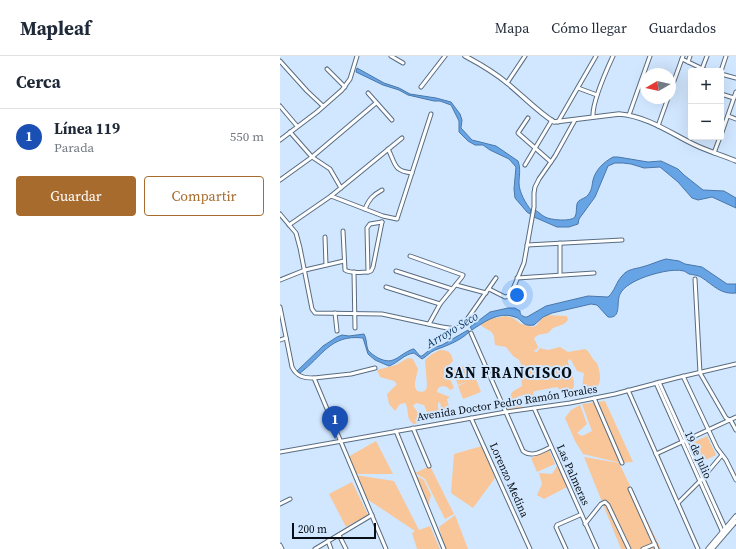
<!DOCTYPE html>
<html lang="es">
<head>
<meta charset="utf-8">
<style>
	:root { --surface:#fff; --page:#f2f2f3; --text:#1f2937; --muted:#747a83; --line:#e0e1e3; --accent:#a76b2d }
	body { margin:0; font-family:"Source Serif 4",serif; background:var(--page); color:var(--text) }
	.controls { position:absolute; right:12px; top:12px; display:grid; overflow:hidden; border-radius:4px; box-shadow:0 4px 16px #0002 }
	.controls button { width:36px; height:36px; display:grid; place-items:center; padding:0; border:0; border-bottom:1px solid var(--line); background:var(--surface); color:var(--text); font:20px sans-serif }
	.compass { position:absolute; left:360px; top:12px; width:36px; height:36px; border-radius:50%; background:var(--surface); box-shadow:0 4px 16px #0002; rotate:261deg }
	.scale { position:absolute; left:12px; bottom:10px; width:84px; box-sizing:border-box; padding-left:4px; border:2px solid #070e16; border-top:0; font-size:11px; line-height:14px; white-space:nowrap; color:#070e16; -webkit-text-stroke:3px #d1e7ff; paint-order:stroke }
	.you { position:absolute; left:237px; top:239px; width:14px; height:14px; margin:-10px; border:3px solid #fff; border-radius:50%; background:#1a73e8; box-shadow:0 0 0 6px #1a73e833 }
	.badge { display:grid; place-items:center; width:26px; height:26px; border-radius:50%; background:var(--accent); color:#fff; font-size:13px; font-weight:700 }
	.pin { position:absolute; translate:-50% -33px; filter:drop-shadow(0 1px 2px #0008) }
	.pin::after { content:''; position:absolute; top:21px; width:14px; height:12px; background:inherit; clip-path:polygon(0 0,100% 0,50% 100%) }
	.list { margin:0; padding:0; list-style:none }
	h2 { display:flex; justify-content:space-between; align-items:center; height:52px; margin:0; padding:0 16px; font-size:17px }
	h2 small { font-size:13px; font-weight:400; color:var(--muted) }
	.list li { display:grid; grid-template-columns:26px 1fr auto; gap:12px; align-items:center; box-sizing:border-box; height:56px; padding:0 16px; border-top:1px solid var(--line) }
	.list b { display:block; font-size:15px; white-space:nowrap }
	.list p { margin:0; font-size:13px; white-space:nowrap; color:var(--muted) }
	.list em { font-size:13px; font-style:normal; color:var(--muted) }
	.actions { display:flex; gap:8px; padding:12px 16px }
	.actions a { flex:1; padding:9px 0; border:1px solid var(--accent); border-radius:4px; text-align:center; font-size:14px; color:var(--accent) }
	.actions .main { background:var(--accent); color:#fff }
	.map { position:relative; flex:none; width:456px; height:493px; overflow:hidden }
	header { display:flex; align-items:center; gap:24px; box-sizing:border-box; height:56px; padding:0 20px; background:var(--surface); border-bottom:1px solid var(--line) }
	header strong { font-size:19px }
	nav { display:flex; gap:22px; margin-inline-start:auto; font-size:14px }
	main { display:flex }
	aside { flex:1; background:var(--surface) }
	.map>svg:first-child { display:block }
	.green { fill:#f8c698 }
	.water { fill:#67a4e6; stroke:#4a77a8 }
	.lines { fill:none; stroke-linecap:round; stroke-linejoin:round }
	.minor-casing { stroke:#596c80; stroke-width:5 }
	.major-casing { stroke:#596c80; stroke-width:5.5 }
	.minor { stroke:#fff; stroke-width:3 }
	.major { stroke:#fff; stroke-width:3.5 }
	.labels { text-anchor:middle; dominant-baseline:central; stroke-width:4; stroke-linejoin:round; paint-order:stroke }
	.street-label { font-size:11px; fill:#070e16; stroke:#d1e7ff }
	.water-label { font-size:12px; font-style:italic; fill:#06335d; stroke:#d1e7ff }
	.district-label { font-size:15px; font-weight:bold; letter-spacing:1px; fill:#070e16; stroke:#d1e7ff }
</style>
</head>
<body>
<header>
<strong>Mapleaf</strong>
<nav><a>Mapa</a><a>Cómo llegar</a><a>Guardados</a></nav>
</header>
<main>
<aside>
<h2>Cerca<small></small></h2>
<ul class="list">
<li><span class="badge" style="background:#1a4fb4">1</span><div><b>Línea 119</b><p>Parada</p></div><em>550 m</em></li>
</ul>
<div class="actions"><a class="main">Guardar</a><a>Compartir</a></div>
</aside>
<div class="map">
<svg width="456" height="493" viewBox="0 0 456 493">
	<rect width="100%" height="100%" fill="#d1e7ff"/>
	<g class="green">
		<path d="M264 259 287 260 288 264 284 268 273 272 268 277 258 279 254 282 258 291 257 293 253 295 257 296 260 292 268 294 280 291 288 296 305 293C311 296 311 303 317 307 322 320 323 339 302 331L304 317 297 315 291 304 289 303 288 305C288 315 304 334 284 337L277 331 255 335 253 336 255 345C248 342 243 336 236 342L235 344 240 346 243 352 240 355 228 354 225 350 224 345 230 341 232 336 242 330 241 321 244 314 239 304 233 300 226 291 215 289C214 285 215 282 213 278 210 273 203 273 199 267L210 263 226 260 233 262 241 268 253 271 257 269Z"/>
		<path d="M160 294C168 294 172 297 173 305L167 311V316L174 332 170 334 167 331 162 330 158 332 157 336 170 341 167 343 170 355 162 356 160 346 158 347V352L162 360 154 364 150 363 144 349 136 347 133 350C138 356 141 360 138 367L134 368C125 363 130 354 125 347L120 348 115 355 109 348 107 338 117 328 114 325 100 321 97 314 116 309 128 302 133 303 138 313 135 326V331L137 335 142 336 146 334 147 329 145 304 152 298Z"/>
		<path d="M190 308 201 336 183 343 178 330 188 325 178 329 172 314Z"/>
		<path d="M325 345 353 406 341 407 303 398 295 385 285 362 291 354 300 349 307 368 297 377 302 380 312 375 302 348Z"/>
		<path d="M427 380 436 399 423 405 414 386Z"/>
		<path d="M96 385 113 418H75L68 401Z"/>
		<path d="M202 390 215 422 193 452 171 437 174 398Z"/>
		<path d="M269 394 275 408 257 416 251 402Z"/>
		<path d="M304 401 339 407 381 493H341Z"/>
		<path d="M150 410 174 458 165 463 145 423 135 417Z"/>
		<path d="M277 410 289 430 264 443 257 439 262 428 259 417 272 418Z"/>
		<path d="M75 419 114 425 139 474 150 470 160 493H137L132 477 135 475 84 441Z"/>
		<path d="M135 419 144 424 151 439 148 450Z"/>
		<path d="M72 426 88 459 66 471 49 438Z"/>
		<path d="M175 459 188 493H165L159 471Z"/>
	</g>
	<g class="water">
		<path d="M77 12 104 27 119 32 130 38 156 42 171 46 180 58 182 64 181 72 192 84 216 90 238 105C241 113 239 120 239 127 239 136 246 148 251 154L250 158 247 156 235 142 234 133 236 111 229 103 210 94 203 89H195L188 85 179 76V65L171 49 160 45H154L128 39 119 34 103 29 76 16Z"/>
		<path d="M333 101H338L368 106 381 105 398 113 404 119 423 134 444 135 456 142V152L432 141 418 144 412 142 398 126 380 111 364 112 351 108 343 107H335L328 110 315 141 299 163 298 168 289 171H277L254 161 255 154C259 156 261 159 265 161 270 164 291 166 295 161 297 157 296 152 297 148 298 143 305 143 308 139 312 134 312 129 313 124 316 113 324 106 333 101Z"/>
		<path d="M386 203 399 205 405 208 422 211 447 228H456V237C441 239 433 229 421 221 417 219 414 219 409 218 407 217 406 216 404 215 393 212 372 218 362 222 355 225 344 230 340 238 336 246 342 263 328 261L317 249 311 248 272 257 263 261 254 269C241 271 243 263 235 261 219 255 204 266 192 274L190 271 210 256 228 252H235L240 255C240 259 243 261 247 261L266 250 308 240 328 241C335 235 336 226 342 220 347 213 355 213 362 211 370 209 378 205 386 203Z"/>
		<path d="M188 274 189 276C180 285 166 290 155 294 150 296 146 301 142 303L134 297C124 298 118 307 109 310L95 304 88 298 83 282C50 278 42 301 20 317L17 315 43 290 57 281 62 279 69 280 84 278C87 283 86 289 88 294 90 297 95 300 98 302 115 310 117 299 133 293H134L140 300H142L152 292 162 289Z"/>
	</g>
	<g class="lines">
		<g class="minor-casing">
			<g id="minor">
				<path d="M111 0 123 7"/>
				<path d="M402 3 427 15"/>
				<path d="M0 5 27 35 43 50"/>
				<path d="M408 6 410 0"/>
				<path d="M47 13 65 31"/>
				<path d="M422 13 427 0"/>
				<path d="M441 15 446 0"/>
				<path d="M441 18 456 22"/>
				<path d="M227 27 245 0"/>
				<path d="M141 31 165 0"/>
				<path d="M298 32 317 39"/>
				<path d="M390 36 403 0"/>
				<path d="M88 37 112 64"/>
				<path d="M441 38 454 42"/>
				<path d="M0 50 17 70"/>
				<path d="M349 59 370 0"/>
				<path d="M448 60 456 63"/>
				<path d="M313 61C312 47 327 13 333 0"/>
				<path d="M248 62 238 77 271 106"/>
				<path d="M278 66 316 0"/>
				<path d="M378 70 388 42"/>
				<path d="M10 76 32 101 50 113 61 132"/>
				<path d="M441 79 456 36"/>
				<path d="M0 84 37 56 62 34 70 23 77 0"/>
				<path d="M108 93C116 108 113 115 132 117"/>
				<path d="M434 97 440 81"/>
				<path d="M245 109 272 64"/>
				<path d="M0 124 32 101 96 47"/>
				<path d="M51 140 122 82"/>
				<path d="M85 153C89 143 93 139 102 134"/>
				<path d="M0 158 16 177 20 192 32 253 35 257 102 258 162 271C172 273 183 274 188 262L216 222"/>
				<path d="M9 169 51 140 103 160 117 163 151 58"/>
				<path d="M63 175 65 214C71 218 81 216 88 216L87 172 90 168 102 166"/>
				<path d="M45 181 46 209"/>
				<path d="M247 189 342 184"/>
				<path d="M130 200 183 219 182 221 160 248 149 268"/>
				<path d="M116 215 172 233"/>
				<path d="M74 216 75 272"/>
				<path d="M88 216 91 215 93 211 102 166"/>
				<path d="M280 219V187"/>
				<path d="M237 222 314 217"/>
				<path d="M415 223 420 317 446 362 451 365 456 374"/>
				<path d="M0 224 25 214 64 205"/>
				<path d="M176 229 206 237"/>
				<path d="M106 231 160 248"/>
				<path d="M209 233 225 241 230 240 244 207 254 151V137L255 131 259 123 275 100 295 64"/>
				<path d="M0 251 12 311C17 321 24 322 34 322L106 493"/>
				<path d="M55 257 57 275"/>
				<path d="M191 277 243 395C252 402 262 395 271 391"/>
				<path d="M0 284 6 282"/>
				<path d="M403 320 437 392 446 404 456 424"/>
				<path d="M34 322 71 318 95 312"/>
				<path d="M379 326 446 474"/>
				<path d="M376 327 443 477"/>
				<path d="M348 334 418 493"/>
				<path d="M314 342 342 407"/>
				<path d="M254 352 317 493"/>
				<path d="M191 362 250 493"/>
				<path d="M133 372 149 410"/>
				<path d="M116 375 164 493"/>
				<path d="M0 396 226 356 290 347 335 338 396 322 456 308"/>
				<path d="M376 398 456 361"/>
				<path d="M350 433 377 493"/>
				<path d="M398 447 420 425 442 399"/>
				<path d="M0 448 10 443"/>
				<path d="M305 468 321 448 325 446 328 449 349 493"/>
				<path d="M59 479 66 493"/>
				<path d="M48 485 51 493"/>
				<path d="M0 489 2 493"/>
				<path d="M35 493 92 459"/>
				<path d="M286 493 276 471 277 469 300 459"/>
				<path d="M363 493 375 488"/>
			</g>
		</g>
		<g class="major-casing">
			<g id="major">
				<path d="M185 0C200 8 214 16 227 27 243 40 257 55 274 66L339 58C366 60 389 76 413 88 427 95 442 99 456 105"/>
				<path d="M428 493 456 460"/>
				<path d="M432 493 456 465"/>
			</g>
		</g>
		<use href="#minor" class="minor"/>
		<use href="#major" class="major"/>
	</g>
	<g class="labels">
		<g class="street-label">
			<text transform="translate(227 347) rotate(-9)">Avenida Doctor Pedro Ramón Torales</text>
			<text transform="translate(418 399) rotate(66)">19 de Julio</text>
			<text transform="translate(293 419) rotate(66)">Las Palmeras</text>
			<text transform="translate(229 424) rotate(66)">Lorenzo Medina</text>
		</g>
		<g class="water-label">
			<text transform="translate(172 274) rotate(-31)">Arroyo Seco</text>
		</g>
		<g class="district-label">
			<text x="229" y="316">SAN FRANCISCO</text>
		</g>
	</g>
</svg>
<div class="controls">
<button>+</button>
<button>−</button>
</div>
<svg class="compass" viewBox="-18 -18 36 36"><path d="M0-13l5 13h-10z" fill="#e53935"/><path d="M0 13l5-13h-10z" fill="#747a83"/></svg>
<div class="scale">200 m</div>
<div class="you"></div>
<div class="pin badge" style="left:55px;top:383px;background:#1a4fb4">1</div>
</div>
</main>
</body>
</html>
